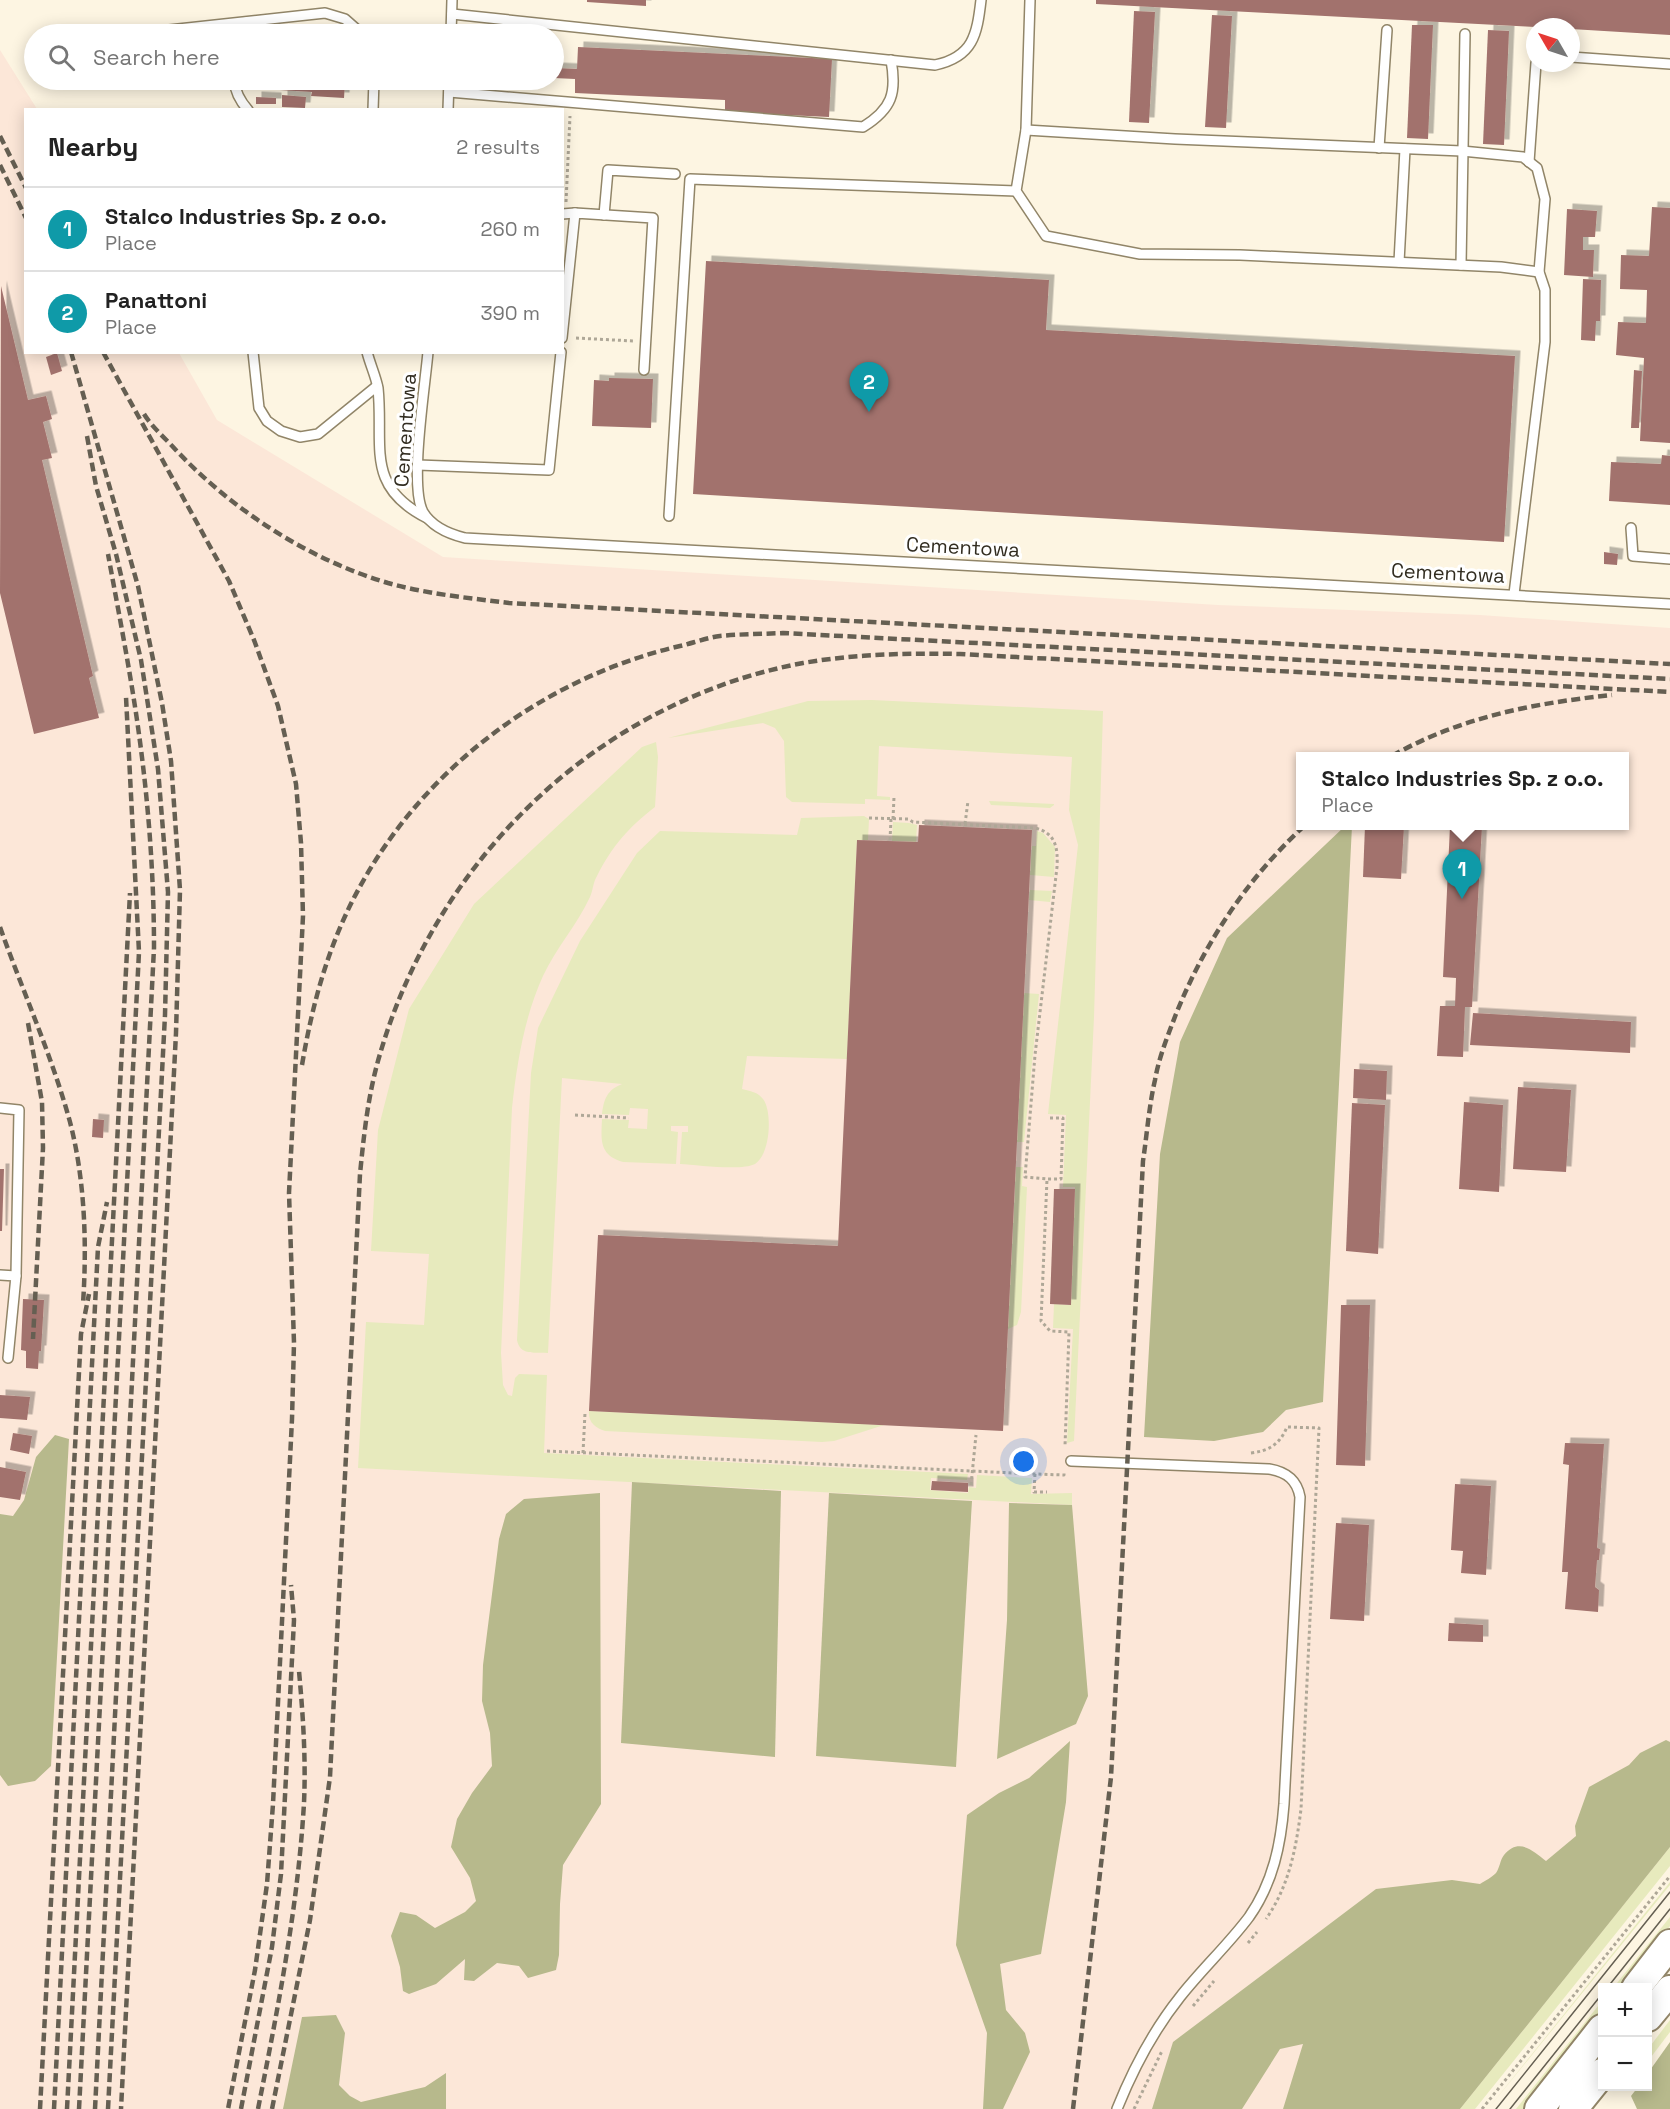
<!DOCTYPE html>
<html lang="en">
<head>
<meta charset="utf-8">
<style>
	:root { --surface:#fff; --page:#f2f2f2; --text:#222; --muted:#767676; --line:#e0e0e0; --accent:#c23250 }
	body { margin:0; font-family:"Space Grotesk",sans-serif; background:var(--page); color:var(--text) }
	.controls { position:absolute; right:18px; bottom:18px; display:grid; overflow:hidden; border-radius:0px; box-shadow:0 3px 15px #0003 }
	.controls button { width:54px; height:54px; display:grid; place-items:center; padding:0; border:0; border-bottom:2px solid var(--line); background:var(--surface); color:var(--text); font:30px sans-serif }
	.compass { position:absolute; left:1526px; top:18px; width:54px; height:54px; border-radius:50%; background:var(--surface); box-shadow:0 3px 15px #0003; rotate:309deg }
	.you { position:absolute; left:1024px; top:1462px; width:21px; height:21px; margin:-15px; border:4px solid #fff; border-radius:50%; background:#1a73e8; box-shadow:0 0 0 9px #1a73e833 }
	.badge { display:grid; place-items:center; width:39px; height:39px; border-radius:50%; background:var(--accent); color:#fff; font-size:20px; font-weight:700 }
	.pin { position:absolute; translate:-50% -50px; filter:drop-shadow(0 2px 3px #0008) }
	.pin::after { content:''; position:absolute; top:32px; width:21px; height:18px; background:inherit; clip-path:polygon(0 0,100% 0,50% 100%) }
	.popup { position:absolute; left:1296px; top:752px; width:333px; height:78px; box-sizing:border-box; display:grid; place-content:center; border-radius:0px; background:var(--surface); filter:drop-shadow(0 2px 4px #0005); font-size:20px; white-space:nowrap; color:var(--muted) }
	.popup b { font-size:22px; color:var(--text) }
	.popup::after { content:''; position:absolute; left:50%; top:100%; margin-left:-12px; border:12px solid transparent; border-top-color:var(--surface) }
	.list { margin:0; padding:0; list-style:none }
	h2 { display:flex; justify-content:space-between; align-items:center; height:78px; margin:0; padding:0 24px; font-size:26px }
	h2 small { font-size:20px; font-weight:400; color:var(--muted) }
	.list li { display:grid; grid-template-columns:39px 1fr auto; gap:18px; align-items:center; box-sizing:border-box; height:84px; padding:0 24px; border-top:2px solid var(--line) }
	.list b { display:block; font-size:22px; white-space:nowrap }
	.list p { margin:0; font-size:20px; white-space:nowrap; color:var(--muted) }
	.list em { font-size:20px; font-style:normal; color:var(--muted) }
	.icon { flex:none; width:33px; height:33px; fill:none; stroke:currentColor; stroke-width:2; stroke-linecap:round; stroke-linejoin:round }
	.map { position:relative; flex:none; width:1670px; height:2109px; overflow:hidden }
	.search { position:absolute; background:var(--surface); box-shadow:0 3px 15px #0003; left:24px; top:24px; width:540px; height:66px; display:flex; align-items:center; gap:15px; box-sizing:border-box; padding:0 21px; border-radius:33px; color:var(--muted); font-size:22px }
	.panel { position:absolute; background:var(--surface); box-shadow:0 3px 15px #0003; left:24px; top:108px; width:540px; height:246px; border-radius:0px }
	.map>svg:first-child { display:block }
	.industrial { fill:#fce7d8; fill-rule:evenodd }
	.green { fill:#e7eabd }
	.forest { fill:#b7b98c }
	.building { fill:#a2726d; filter:url(#shadow) }
	.lines { fill:none; stroke-linecap:round; stroke-linejoin:round }
	.service-casing { stroke:#918568; stroke-width:12 }
	.primary-casing { stroke:#918568; stroke-width:32 }
	.path { stroke:#aea797; stroke-width:3; stroke-dasharray:3 3; stroke-linecap:butt }
	.service { stroke:#fff; stroke-width:9 }
	.primary { stroke:#fff; stroke-width:28 }
	.tram { stroke:#655f52; stroke-width:1.5 }
	.rail { stroke:#655f52; stroke-width:4.5; stroke-dasharray:9 4.5; stroke-linecap:butt }
	.labels { text-anchor:middle; dominant-baseline:central; stroke-width:6; stroke-linejoin:round; paint-order:stroke }
	.street-label { font-size:20px; fill:#312c20; stroke:#fff }
</style>
</head>
<body>
<div class="map">
<svg width="1670" height="2109" viewBox="0 0 1670 2109">
	<defs>
		<filter id="shadow"><feDropShadow dx="5.5" dy="-5.5" stdDeviation="0" flood-color="#0004"/></filter>
	</defs>
	<rect width="100%" height="100%" fill="#fdf5e2"/>
	<path class="industrial" d="M0 50 37 109 26 110V352L179 353 217 420 443 557 1218 605 1480 615 1670 628V1848L1463 2109H0ZM1300 756H1624V826H1300Z"/>
	<g class="green">
		<path d="M872 700 1103 711 1094 1017 1074 1441 1067 1443 1073 1329 1053 1328 1054 1304 1071 1305 1075 1187H1063L1066 1115 1048 1114 1078 845 1069 810 1072 757 879 746 877 796 890 797V800L865 799V804L792 802 786 797 784 741 775 728 763 723 668 738 808 701Z"/>
		<path d="M656 742 658 757 655 807C629 827 612 846 597 876 593 882 593 891 590 897 577 925 556 948 543 976 524 1018 517 1063 512 1108L501 1353 503 1385 508 1395 512 1396 515 1378 519 1374 547 1375 544 1453 968 1474 967 1480 931 1478 930 1490 968 1493 969 1487 976 1488 977 1475 1032 1478 1031 1494 1072 1493V1505L358 1468 366 1322 424 1325 429 1254 371 1251 378 1130 409 1009 474 904 642 747Z"/>
		<path d="M989 801 1054 804V805L1050 808 991 805Z"/>
		<path d="M864 816 869 819 868 840H857L847 1059 747 1056 742 1089C750 1091 758 1092 763 1099 773 1112 770 1155 755 1164 742 1171 697 1165 680 1164L682 1132H688V1126H671V1131L678 1132 676 1164 623 1162C599 1155 601 1140 602 1119L629 1120 628 1128 647 1129 648 1109 630 1108 629 1115 602 1114C604 1099 607 1090 622 1084L562 1078 548 1353C535 1352 520 1356 517 1340L531 1073 538 1028 580 941 637 853 660 831 797 835 801 818Z"/>
		<path d="M893 822 909 823 917 825 916 842 892 841Z"/>
		<path d="M1037 831 1043 833 1055 847 1054 877 1030 875 1032 846H1036Z"/>
		<path d="M1030 890 1052 891 1050 902 1029 900Z"/>
		<path d="M1024 993 1039 994 1024 1142H1017Z"/>
		<path d="M1016 1167H1023L1022 1186 1027 1187 1021 1312 1017 1325 1008 1329Z"/>
		<path d="M589 1411 884 1425 834 1441 822 1442 605 1431C595 1428 588 1422 589 1411Z"/>
		<path d="M1670 1847V1866L1475 2109H1460Z"/>
		<path d="M1670 1882V1885L1488 2109Z"/>
		<path d="M1670 1917V1926L1621 1987 1613 1988Z"/>
		<path d="M1602 2001V2011L1525 2109H1516Z"/>
		<path d="M1670 2020V2032L1648 2061V2049Z"/>
	</g>
	<g class="forest">
		<path d="M1345 826H1352L1323 1402 1286 1410 1263 1432 1214 1441 1144 1437 1160 1154 1180 1042 1227 938Z"/>
		<path d="M55 1435 69 1439 51 1766 35 1781 8 1786 0 1775V1514L13 1516 24 1500 36 1457Z"/>
		<path d="M632 1482 781 1491 775 1757 621 1743Z"/>
		<path d="M600 1493 601 1804 563 1865 560 1904 559 1955 556 1970 528 1978 519 1966 497 1963 474 1981 464 1980 465 1959 436 1984 409 1994 403 1991 400 1967 391 1936 400 1912 416 1915 435 1928 465 1912 476 1901 470 1878 451 1847 457 1819 472 1793 492 1766 490 1733 482 1701 483 1665 499 1539 506 1514 524 1499Z"/>
		<path d="M829 1493 972 1501 956 1767 816 1756Z"/>
		<path d="M1009 1503 1072 1505 1088 1696 1076 1724 997 1759 1007 1620Z"/>
		<path d="M1666 1740 1670 1742V1847L1460 2109H1283L1303 2044 1280 2049 1242 2109H1152L1173 2042 1376 1889 1452 1880 1480 1884C1485 1881 1492 1877 1496 1873 1500 1867 1500 1860 1504 1855 1519 1837 1533 1851 1546 1861L1576 1836 1575 1826 1589 1787 1629 1765 1640 1753Z"/>
		<path d="M1070 1741 1066 1802 1041 1954 1000 1964 1006 2010 1025 2033 1030 2052 1003 2109H983L987 2033 956 1945 967 1815 999 1793 1029 1778Z"/>
		<path d="M336 2015 345 2033 339 2085 350 2096 361 2102 425 2087 446 2073V2109H283L302 2017Z"/>
		<path d="M1670 2042V2109H1637L1631 2096 1638 2087 1648 2086V2073Z"/>
	</g>
	<g class="building">
		<path d="M587 0H646V6L587 2Z"/>
		<path d="M1096 0H1670V35L1571 29V27H1535L1096 4Z"/>
		<path d="M1134 11 1155 12 1149 123 1129 122Z"/>
		<path d="M1212 15 1232 16 1226 128 1205 127Z"/>
		<path d="M1412 25H1433L1428 139 1407 138Z"/>
		<path d="M1488 30 1509 31 1504 145 1483 144Z"/>
		<path d="M578 47 832 59 829 117 725 112V100L575 93V79L554 78V68L577 69Z"/>
		<path d="M313 80 345 82 344 98 311 96 312 92 263 89V81L313 83Z"/>
		<path d="M282 95 306 97 305 108 282 107Z"/>
		<path d="M256 97 276 98V104H256Z"/>
		<path d="M1652 207 1670 208V443L1640 441 1644 358 1616 355 1618 322 1646 323 1647 290 1620 289 1621 255 1649 256Z"/>
		<path d="M1567 209 1597 211 1595 237H1583V250H1594L1593 277 1564 275Z"/>
		<path d="M706 261 1049 280 1046 330 1515 356 1504 542 693 494Z"/>
		<path d="M1583 279 1601 280 1600 321H1596L1595 341 1581 340Z"/>
		<path d="M1 286 28 400 46 396 52 419 43 422 52 458 42 460 93 676 89 678 99 718 34 734 0 593Z"/>
		<path d="M57 353 62 371 51 375 46 357Z"/>
		<path d="M1634 370 1642 371 1639 428H1631Z"/>
		<path d="M609 378 653 379 651 428 592 426 594 380 609 381Z"/>
		<path d="M1662 455 1670 456V505L1609 501 1611 462 1661 464Z"/>
		<path d="M1604 552 1618 554 1617 565 1604 564Z"/>
		<path d="M919 825 1032 830 1003 1431 589 1411 598 1235 838 1246 857 840 918 842Z"/>
		<path d="M1365 826H1404L1401 879 1363 877Z"/>
		<path d="M1450 826H1482L1472 1007H1465L1463 1057 1437 1056 1440 1006H1455L1456 978 1443 977Z"/>
		<path d="M1473 1013 1631 1022 1630 1053 1470 1045Z"/>
		<path d="M1354 1069 1387 1071 1386 1100 1353 1098Z"/>
		<path d="M1518 1087 1571 1090 1566 1172 1513 1169Z"/>
		<path d="M1464 1102 1503 1105 1499 1192 1459 1189Z"/>
		<path d="M1352 1103 1385 1105 1378 1254 1346 1251Z"/>
		<path d="M93 1119 104 1120 103 1138 92 1137Z"/>
		<path d="M0 1169H4L2 1231H0Z"/>
		<path d="M1054 1189H1075L1071 1305 1050 1304Z"/>
		<path d="M23 1299 44 1300 41 1351H39L38 1369 26 1368V1351L21 1350Z"/>
		<path d="M1341 1305H1370L1365 1466 1336 1465Z"/>
		<path d="M0 1395 30 1397 27 1420 0 1418Z"/>
		<path d="M13 1433 32 1436 29 1454 10 1450Z"/>
		<path d="M1565 1443 1604 1444 1597 1548 1600 1549 1599 1560H1597L1595 1587 1599 1590 1598 1612 1565 1609 1568 1572H1562L1569 1465 1563 1464Z"/>
		<path d="M0 1467 26 1472 20 1500 0 1497Z"/>
		<path d="M932 1481 968 1483V1492L931 1490Z"/>
		<path d="M1455 1484 1491 1486 1486 1575 1461 1573 1463 1551 1451 1550Z"/>
		<path d="M1336 1523 1369 1525 1364 1621 1330 1619Z"/>
		<path d="M1449 1623 1483 1625V1642L1448 1641Z"/>
	</g>
	<g class="lines">
		<g class="service-casing">
			<g id="service">
				<path d="M1030 0 1026 130 1016 191 1046 236 1140 254 1240 255 1501 267 1539 272"/>
				<path d="M452 14 935 65C973 57 977 35 981 0"/>
				<path d="M132 34 325 13 345 19 362 34"/>
				<path d="M242 34 246 22"/>
				<path d="M451 34 452 0"/>
				<path d="M1571 57 1670 64"/>
				<path d="M234 80C235 91 240 101 248 110"/>
				<path d="M449 92 863 127C892 109 897 93 891 60"/>
				<path d="M373 110 374 80"/>
				<path d="M448 110 449 80"/>
				<path d="M1026 130 1175 139 1462 151 1523 157 1537 168 1545 199 1539 272 1545 290V342L1514 594"/>
				<path d="M1379 148 1387 30"/>
				<path d="M1529 162 1536 63"/>
				<path d="M562 214 575 213"/>
				<path d="M604 215 608 170 675 174"/>
				<path d="M1399 262 1405 149"/>
				<path d="M1461 265 1465 34"/>
				<path d="M562 338 575 213 653 218 644 370"/>
				<path d="M253 352 259 408 267 421 281 431 300 437 318 434 377 386"/>
				<path d="M367 352C370 364 376 377 378 388 384 446 364 486 427 518"/>
				<path d="M428 352C425 387 409 486 423 512 432 527 449 534 465 538L1670 604"/>
				<path d="M418 465 549 470 561 352"/>
				<path d="M669 516 690 179 1016 191"/>
				<path d="M1631 528 1633 556 1670 559"/>
				<path d="M0 1108 19 1110 16 1276"/>
				<path d="M0 1275 16 1276 8 1358"/>
				<path d="M1071 1461 1269 1469C1287 1472 1297 1480 1300 1497L1284 1804C1281 1844 1273 1883 1249 1917 1228 1945 1202 1969 1180 1997 1153 2031 1133 2069 1117 2109"/>
			</g>
		</g>
		<g class="primary-casing">
			<g id="primary">
				<path d="M1636 1988 1670 1944"/>
				<path d="M1648 2017 1670 1990"/>
				<path d="M1539 2109 1602 2029"/>
				<path d="M1573 2109 1602 2073"/>
			</g>
		</g>
		<g class="path">
			<path d="M566 202 570 116"/>
			<path d="M576 338 633 341"/>
			<path d="M869 818 908 819 913 822 1035 828C1056 833 1058 848 1057 867L1035 1055 1025 1177 1047 1179"/>
			<path d="M893 819 894 797"/>
			<path d="M965 824 968 801"/>
			<path d="M890 840 891 819"/>
			<path d="M575 1115 629 1118"/>
			<path d="M1050 1118H1063L1061 1179H1047L1041 1321 1050 1331 1069 1332 1065 1446"/>
			<path d="M547 1451 1035 1474 1064 1475V1471"/>
			<path d="M583 1453 585 1413"/>
			<path d="M1251 1453C1269 1451 1280 1444 1287 1427L1319 1428 1301 1809C1296 1849 1289 1886 1266 1919"/>
			<path d="M1035 1474 1034 1492H1047"/>
			<path d="M971 1485 976 1435"/>
			<path d="M1248 1943 1257 1932"/>
			<path d="M1193 2006 1214 1981"/>
			<path d="M1134 2109 1162 2051"/>
			<path d="M1482 2109 1670 1876"/>
		</g>
		<use href="#service" class="service"/>
		<use href="#primary" class="primary"/>
		<g class="tram">
			<path d="M1607 1988 1670 1909"/>
			<path d="M1496 2109 1670 1892"/>
			<path d="M1510 2109 1602 1994"/>
		</g>
		<g class="rail">
			<path d="M0 136 26 188"/>
			<path d="M0 165 26 218"/>
			<path d="M71 352 138 586 162 703 171 761 180 890 176 1033 121 2109"/>
			<path d="M103 352 229 581 254 640 278 706 296 784 301 843 303 916 289 1193 294 1343 292 1419 273 1804 267 1884 255 1970 228 2109"/>
			<path d="M144 414C152 427 164 437 174 448 231 509 307 559 388 583 427 594 469 598 509 603L1670 664"/>
			<path d="M87 436 96 486 116 554 141 660 158 769 168 892 165 1015 108 2109"/>
			<path d="M1392 756C1460 717 1535 703 1612 695"/>
			<path d="M0 927C23 992 52 1056 70 1122 85 1180 87 1244 83 1304"/>
			<path d="M28 1023 42 1102 43 1148 33 1339"/>
			<path d="M302 1065C311 1012 324 961 347 912 410 778 537 679 680 646 693 643 706 638 720 636 741 634 762 634 783 633L1670 679"/>
			<path d="M40 2109 81 1334 89 1294"/>
			<path d="M54 2109 98 1247 107 1202"/>
			<path d="M67 2109 130 893"/>
			<path d="M79 2109 139 952 126 697"/>
			<path d="M95 2109 154 948C154 872 148 796 137 720 129 665 118 609 108 554"/>
			<path d="M241 2109 272 1947 281 1874 294 1620 291 1585"/>
			<path d="M258 2109C278 2008 298 1906 304 1803 306 1759 303 1715 299 1671"/>
			<path d="M272 2109 310 1920 330 1777 360 1174C364 1134 368 1094 380 1054 437 858 599 701 803 663 855 654 907 653 960 654L1670 692"/>
			<path d="M1073 2109 1111 1777 1143 1161C1147 1134 1149 1106 1155 1080 1159 1057 1168 1035 1176 1014 1205 942 1247 879 1304 826"/>
		</g>
	</g>
	<g class="labels">
		<g class="street-label">
			<text transform="translate(405 430) rotate(-86)">Cementowa</text>
			<text transform="translate(963 547) rotate(3)">Cementowa</text>
			<text transform="translate(1448 573) rotate(3)">Cementowa</text>
		</g>
	</g>
</svg>
<div class="controls">
<button>+</button>
<button>−</button>
</div>
<svg class="compass" viewBox="-18 -18 36 36"><path d="M0-13l5 13h-10z" fill="#e53935"/><path d="M0 13l5-13h-10z" fill="#767676"/></svg>
<div class="you"></div>
<div class="pin badge" style="left:1462px;top:899px;background:#0f9aa8">1</div>
<div class="popup"><b>Stalco Industries Sp. z o.o.</b>Place</div>
<div class="pin badge" style="left:869px;top:412px;background:#0f9aa8">2</div>
<div class="search"><svg class="icon" aria-label="search" viewBox="0 0 24 24"><circle cx="10" cy="10" r="6"/><path d="M15 15l6 6"/></svg>Search here</div>
<section class="panel">
<h2>Nearby<small>2 results</small></h2>
<ul class="list">
<li><span class="badge" style="background:#0f9aa8">1</span><div><b>Stalco Industries Sp. z o.o.</b><p>Place</p></div><em>260 m</em></li>
<li><span class="badge" style="background:#0f9aa8">2</span><div><b>Panattoni</b><p>Place</p></div><em>390 m</em></li>
</ul>
</section>
</div>
</body>
</html>
